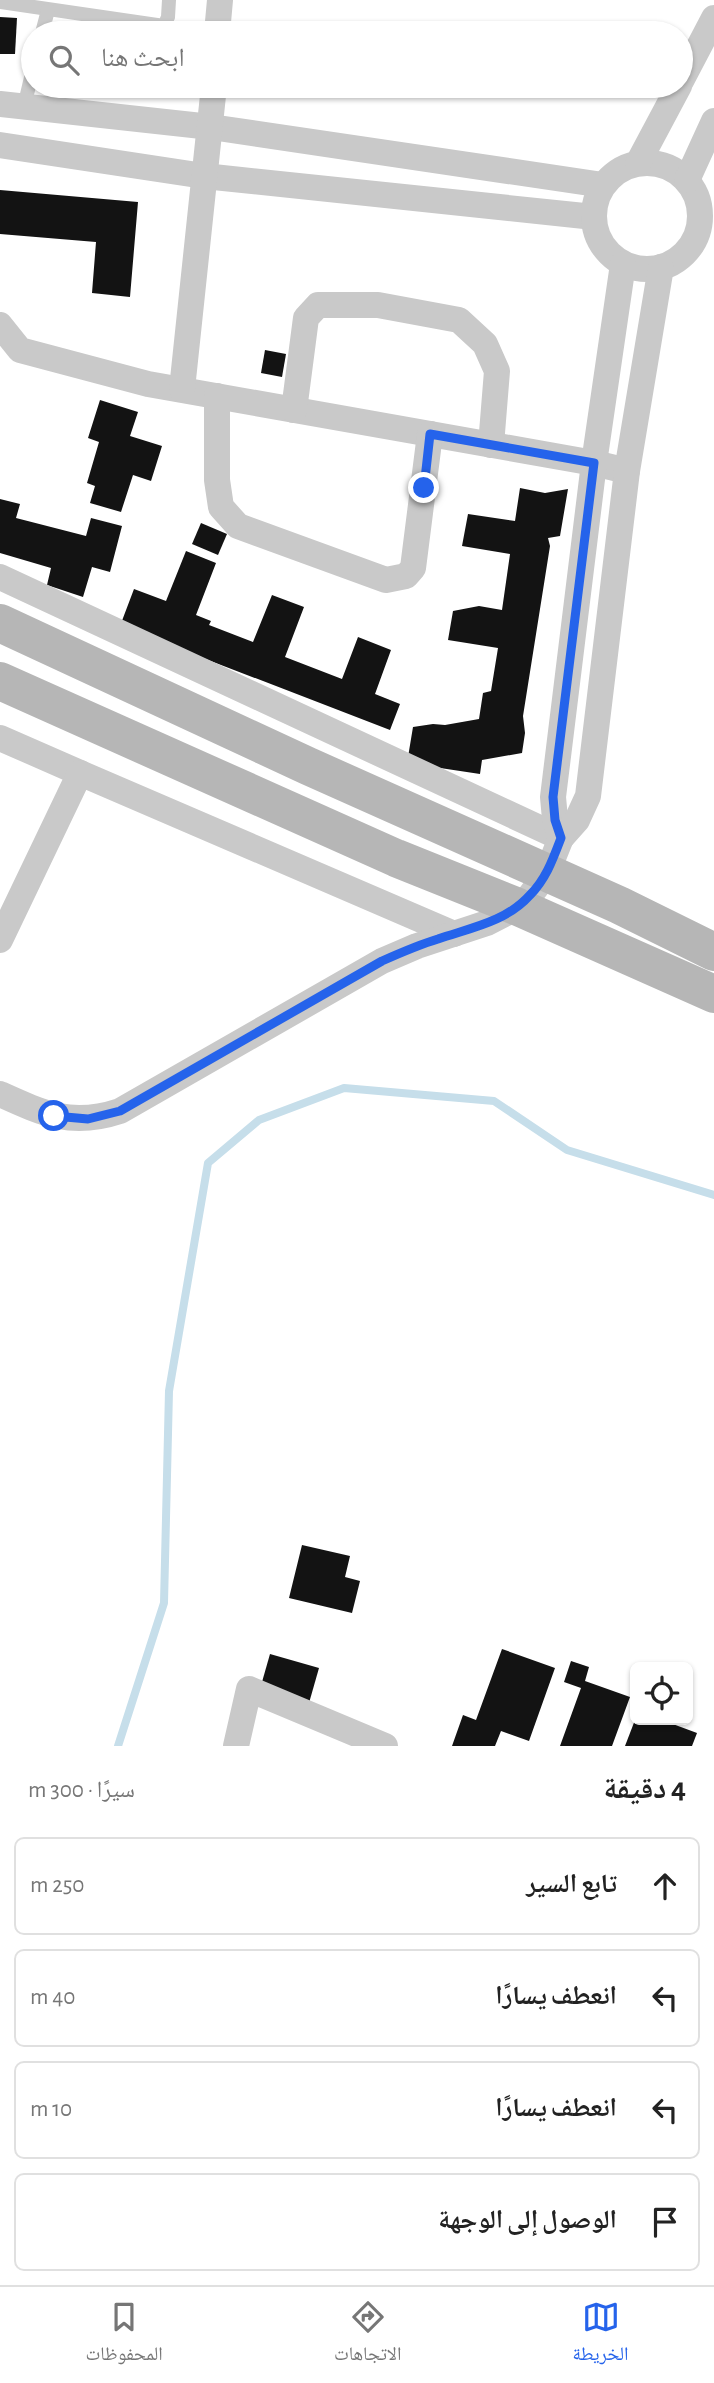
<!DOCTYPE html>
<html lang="ar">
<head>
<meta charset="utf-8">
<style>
	:root { --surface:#fff; --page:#f2f2f2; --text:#222; --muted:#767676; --line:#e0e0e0; --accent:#2563eb }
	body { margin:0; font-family:"Alegreya Sans","Noto Naskh Arabic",sans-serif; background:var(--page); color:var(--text); direction:rtl }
	.controls { position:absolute; right:21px; bottom:21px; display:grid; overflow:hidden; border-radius:10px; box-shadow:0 2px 5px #0004 }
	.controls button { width:63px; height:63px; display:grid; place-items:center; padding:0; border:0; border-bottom:2px solid var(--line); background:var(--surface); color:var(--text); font:35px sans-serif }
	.stop { position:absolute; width:21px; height:21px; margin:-16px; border:5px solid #2563eb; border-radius:50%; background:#fff }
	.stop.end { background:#2563eb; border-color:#fff; box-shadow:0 2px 7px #0008 }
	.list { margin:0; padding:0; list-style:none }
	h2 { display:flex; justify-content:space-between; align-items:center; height:91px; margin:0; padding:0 28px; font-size:30px }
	h2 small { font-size:23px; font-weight:400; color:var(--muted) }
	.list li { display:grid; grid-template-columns:46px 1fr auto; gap:21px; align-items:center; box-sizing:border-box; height:98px; margin:0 14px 14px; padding:0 14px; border:2px solid var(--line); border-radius:10px }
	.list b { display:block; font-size:26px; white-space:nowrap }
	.list em { font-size:23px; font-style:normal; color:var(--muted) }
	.icon { flex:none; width:38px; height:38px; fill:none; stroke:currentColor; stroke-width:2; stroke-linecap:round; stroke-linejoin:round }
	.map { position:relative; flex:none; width:714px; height:1746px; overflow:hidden; direction:ltr }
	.search { position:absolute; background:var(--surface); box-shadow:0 2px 5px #0004; left:21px; right:21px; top:21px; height:77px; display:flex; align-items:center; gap:18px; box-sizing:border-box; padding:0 24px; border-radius:38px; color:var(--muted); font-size:26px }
	.sheet { height:539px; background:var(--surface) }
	nav { display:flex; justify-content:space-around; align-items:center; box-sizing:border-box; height:98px; border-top:2px solid var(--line); background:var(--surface); font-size:19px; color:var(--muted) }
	nav a { display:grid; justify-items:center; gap:4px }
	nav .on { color:var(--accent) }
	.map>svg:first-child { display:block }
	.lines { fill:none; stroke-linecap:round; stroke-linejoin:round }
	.stream { stroke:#c6deea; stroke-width:8 }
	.building { fill:#131313 }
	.service { stroke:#c9c9c9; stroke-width:14 }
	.minor { stroke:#c9c9c9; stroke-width:26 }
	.secondary { stroke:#b6b6b6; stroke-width:38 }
	.route { stroke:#2563eb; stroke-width:9 }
</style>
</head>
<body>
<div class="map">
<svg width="714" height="1746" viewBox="0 0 714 1746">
	<rect width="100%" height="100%" fill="#fff"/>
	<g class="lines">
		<path class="stream" d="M118 1746 164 1603 169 1391 208 1163 259 1120 344 1088 494 1101 567 1150 714 1195"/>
	</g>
	<g class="building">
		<path d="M0 17 17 18 15 54H0Z"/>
		<path d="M0 190 138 202 130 297 92 293 96 242 0 234Z"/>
		<path d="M265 350 286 354 282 377 261 373Z"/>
		<path d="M100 400 138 412 130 436 162 446 151 481 133 475 121 512 90 503 95 486 87 483 99 442 88 438Z"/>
		<path d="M520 488 545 493 568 489 560 536 548 538 550 546 523 716 525 733 522 753 482 760 480 774 407 763 413 727 433 724 445 725 479 719 483 693 491 691 498 648 448 640 453 611 479 606 502 610 510 554 462 546 468 514 515 521Z"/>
		<path d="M0 499 20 504 16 518 86 536 91 518 122 526 110 572 92 567 83 597 47 585 51 568 0 553Z"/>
		<path d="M201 523 227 534 218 555 192 544Z"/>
		<path d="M186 551 216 563 196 615 211 621 209 625 253 642 272 595 304 607 285 657 342 679 358 637 391 650 375 694 400 704 390 730 120 626 134 589 166 601Z"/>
		<path d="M302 1545 350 1556 345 1577 360 1581 352 1613 289 1598Z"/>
		<path d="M502 1649 555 1668 529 1741 501 1731 495 1746H452L463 1715 476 1720Z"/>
		<path d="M270 1654 319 1668 309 1703 260 1689Z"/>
		<path d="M571 1661 589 1667 585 1681 630 1697 612 1746H560L581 1688 564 1682Z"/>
		<path d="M635 1720H662L697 1733 692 1746H625Z"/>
	</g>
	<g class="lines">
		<g class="service">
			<path d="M0 2 164 26 168 17 169 0"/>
			<path d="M42 33 48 10"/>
			<path d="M24 107 33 69"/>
		</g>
		<g class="minor">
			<path d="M217 33 220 0"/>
			<path d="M681 81 714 18"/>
			<path d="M0 104 211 127 603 185"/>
			<path d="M0 145 204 176 594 217"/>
			<circle cx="647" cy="216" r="53"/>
			<path d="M638 163 679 86"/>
			<path d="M687 180 714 121"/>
			<path d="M0 325 20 350 148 384 594 463 627 471"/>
			<path d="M182 389 214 86"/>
			<path d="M217 396V480L221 507 238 526 386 580 406 576 413 568 430 434"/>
			<path d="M294 410 306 318 318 305H378L459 320 485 344 497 371 491 445"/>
			<path d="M0 577 561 838"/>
			<path d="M0 738 80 773"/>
			<path d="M561 838 555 819 553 797 594 463 623 264"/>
			<path d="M0 940 80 773 454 934"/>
			<path d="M0 1094C44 1114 72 1127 120 1111L382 961 417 946 487 923 518 907 529 897 547 873 561 838 577 820 588 796 627 471 661 267"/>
			<path d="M236 1746 249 1689 385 1746"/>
		</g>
		<g class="secondary">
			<path d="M0 623 308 766 619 905 714 952"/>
			<path d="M0 681 396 858 518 907 714 994"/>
		</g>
	</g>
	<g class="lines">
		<path class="route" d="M54 1116 88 1119 120 1111 382 961C400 953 418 945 438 939 470 928 506 922 530 895 546 879 553 859 561 838L555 820 553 797 594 463 430 434 424 488"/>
	</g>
</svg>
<div class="controls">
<button><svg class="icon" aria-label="locate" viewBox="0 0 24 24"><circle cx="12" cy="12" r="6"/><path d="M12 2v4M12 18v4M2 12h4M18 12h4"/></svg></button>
</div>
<div class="stop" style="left:54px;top:1116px"></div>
<div class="stop end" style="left:424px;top:488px"></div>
<div class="search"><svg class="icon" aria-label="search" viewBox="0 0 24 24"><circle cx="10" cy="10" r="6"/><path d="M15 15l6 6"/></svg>ابحث هنا</div>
</div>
<section class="sheet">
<h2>4 دقيقة<small>سيرًا · 300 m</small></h2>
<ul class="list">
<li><svg class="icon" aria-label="ahead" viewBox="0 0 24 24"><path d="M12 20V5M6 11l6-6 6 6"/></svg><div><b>تابع السير</b></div><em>250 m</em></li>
<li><svg class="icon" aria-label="left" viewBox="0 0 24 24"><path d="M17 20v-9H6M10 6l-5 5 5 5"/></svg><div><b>انعطف يسارًا</b></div><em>40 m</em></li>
<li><svg class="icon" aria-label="left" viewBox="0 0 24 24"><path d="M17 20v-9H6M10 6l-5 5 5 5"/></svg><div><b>انعطف يسارًا</b></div><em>10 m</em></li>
<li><svg class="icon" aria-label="arrive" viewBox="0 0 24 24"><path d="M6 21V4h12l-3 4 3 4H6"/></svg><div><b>الوصول إلى الوجهة</b></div></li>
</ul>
</section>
<nav>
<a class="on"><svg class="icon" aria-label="map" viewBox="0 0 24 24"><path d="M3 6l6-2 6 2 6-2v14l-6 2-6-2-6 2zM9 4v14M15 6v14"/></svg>الخريطة</a>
<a><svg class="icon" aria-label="directions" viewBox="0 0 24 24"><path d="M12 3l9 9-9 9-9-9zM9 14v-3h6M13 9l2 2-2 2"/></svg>الاتجاهات</a>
<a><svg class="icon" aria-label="saved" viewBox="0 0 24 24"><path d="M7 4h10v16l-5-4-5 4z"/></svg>المحفوظات</a>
</nav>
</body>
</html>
